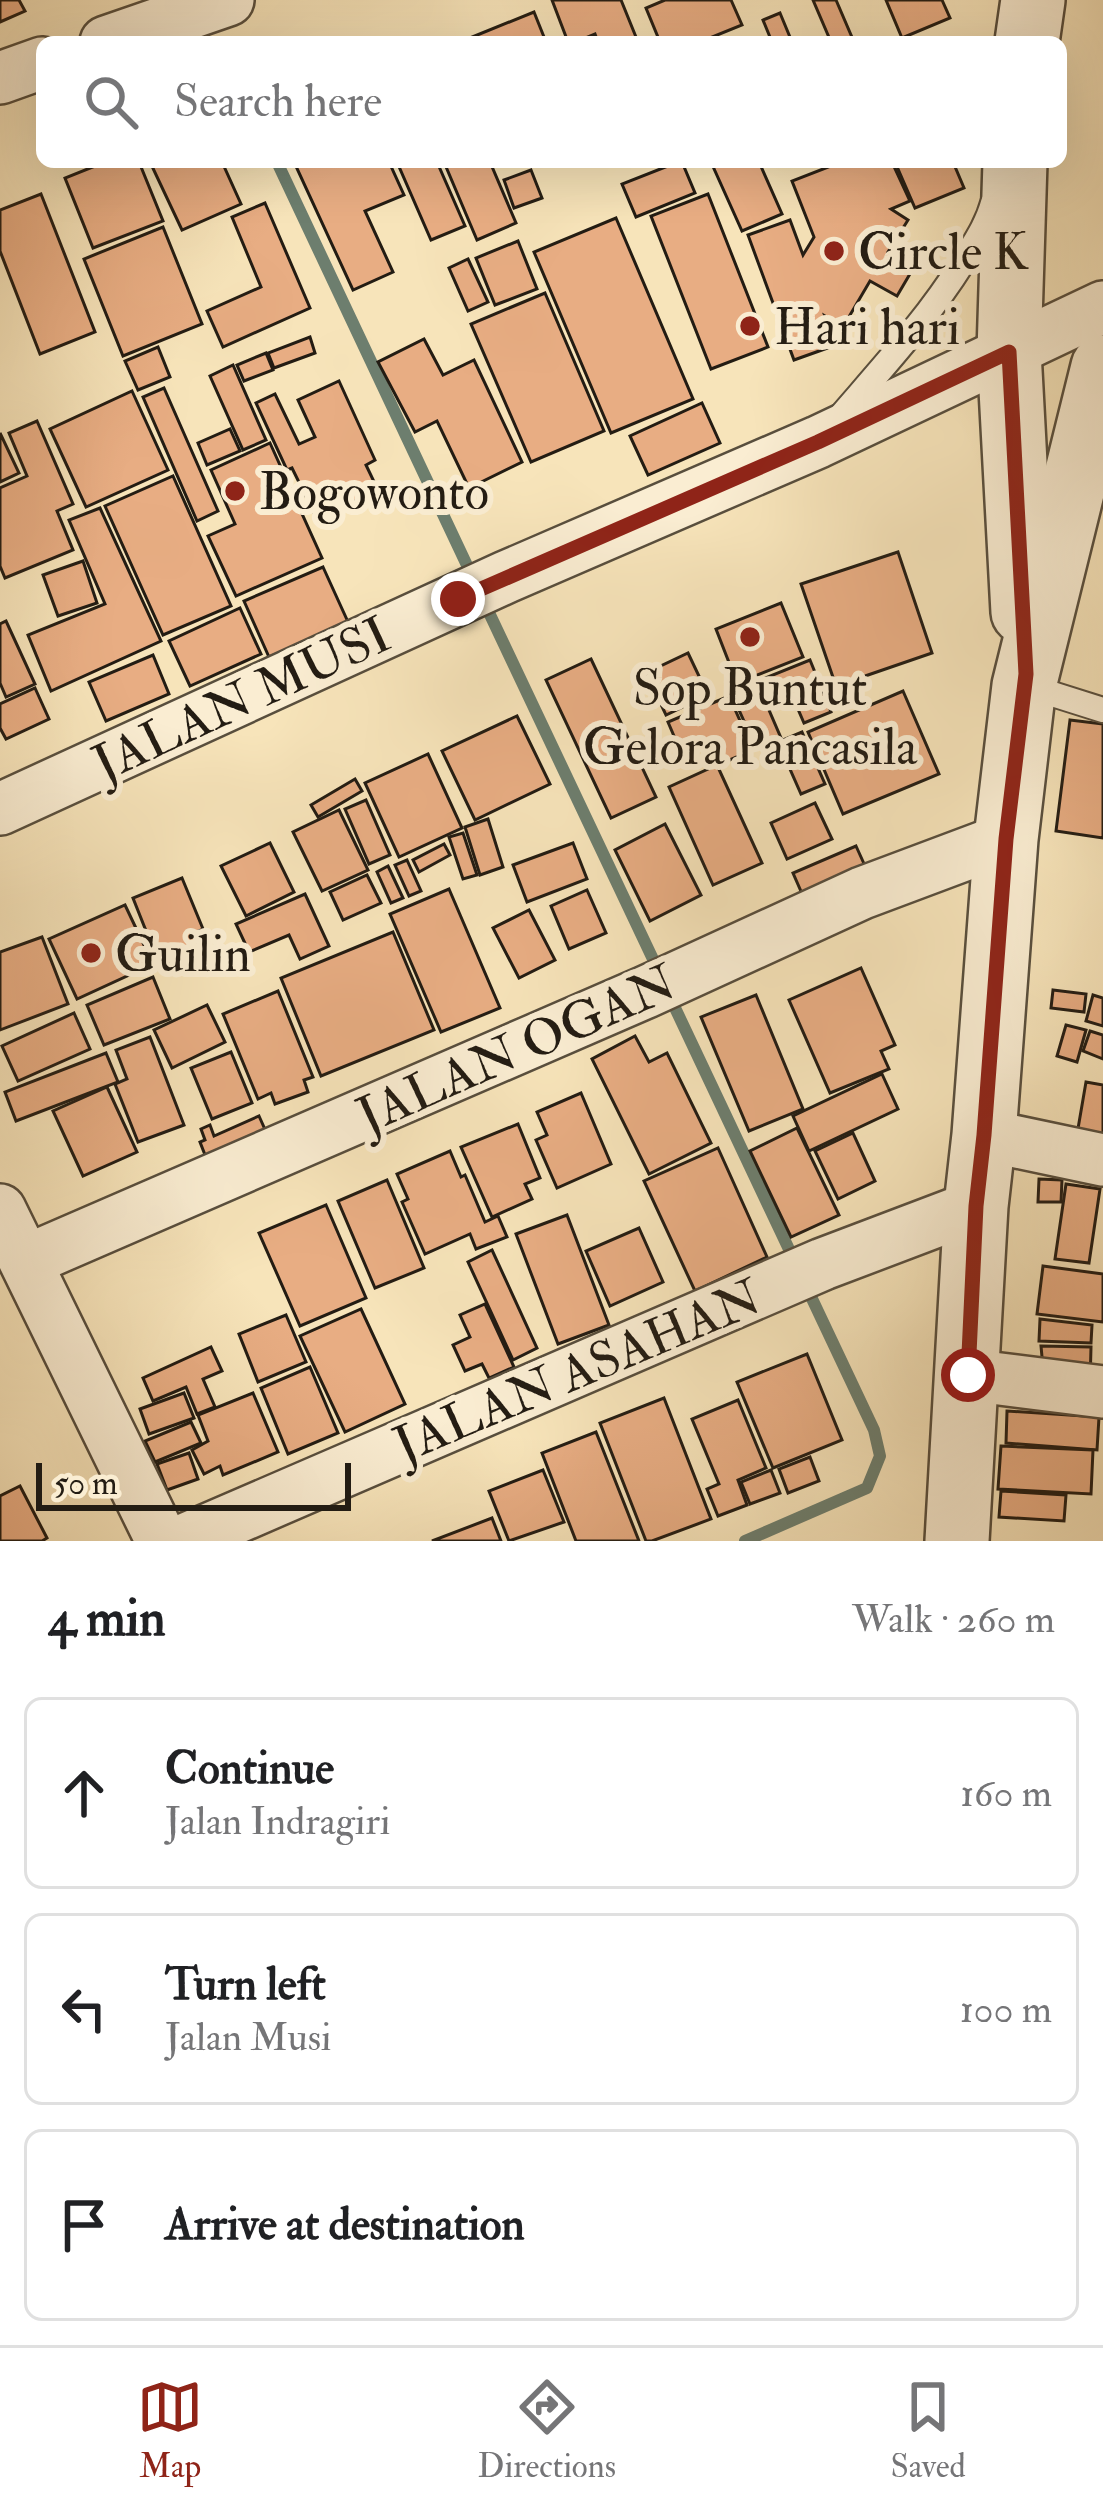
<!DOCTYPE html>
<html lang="en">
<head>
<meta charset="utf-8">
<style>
	body { margin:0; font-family:"IM FELL Double Pica",serif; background:#f2f2f2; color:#202124 }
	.scale { position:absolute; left:36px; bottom:30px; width:315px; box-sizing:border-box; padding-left:12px; border:6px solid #231c13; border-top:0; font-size:33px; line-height:42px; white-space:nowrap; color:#231c13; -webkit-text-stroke:9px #faedd2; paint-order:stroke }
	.stop { position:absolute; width:36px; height:36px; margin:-27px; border:9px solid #8f2418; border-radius:50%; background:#fff }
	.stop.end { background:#8f2418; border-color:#fff; box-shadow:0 3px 12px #0008 }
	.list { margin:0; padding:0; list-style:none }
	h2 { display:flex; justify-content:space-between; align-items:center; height:156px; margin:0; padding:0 48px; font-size:51px }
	h2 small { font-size:39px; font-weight:400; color:#757577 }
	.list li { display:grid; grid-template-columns:78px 1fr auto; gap:36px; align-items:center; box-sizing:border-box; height:192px; margin:0 24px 24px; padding:0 24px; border:3px solid #e0e0e0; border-radius:18px }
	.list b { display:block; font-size:45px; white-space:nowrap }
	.list p { margin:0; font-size:39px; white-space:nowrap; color:#757577 }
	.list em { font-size:39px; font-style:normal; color:#757577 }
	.icon { flex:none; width:66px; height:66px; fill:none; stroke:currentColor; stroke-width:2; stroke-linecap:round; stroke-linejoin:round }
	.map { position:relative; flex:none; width:1103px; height:1541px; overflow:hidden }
	.search { position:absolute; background:#fff; box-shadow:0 12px 48px #0002; left:36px; right:36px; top:36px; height:132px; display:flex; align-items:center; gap:30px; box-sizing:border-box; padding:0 42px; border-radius:18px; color:#757577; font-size:45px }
	.sheet { height:804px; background:#fff }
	nav { display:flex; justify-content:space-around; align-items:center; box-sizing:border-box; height:168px; border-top:3px solid #e0e0e0; background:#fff; font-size:33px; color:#757577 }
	nav a { display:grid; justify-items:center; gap:6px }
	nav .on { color:#8f2418 }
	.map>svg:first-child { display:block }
</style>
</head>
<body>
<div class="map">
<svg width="1103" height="1541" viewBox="0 0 1103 1541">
	<rect width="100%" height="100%" fill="#f7e4ba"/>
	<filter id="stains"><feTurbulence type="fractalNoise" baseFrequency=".00167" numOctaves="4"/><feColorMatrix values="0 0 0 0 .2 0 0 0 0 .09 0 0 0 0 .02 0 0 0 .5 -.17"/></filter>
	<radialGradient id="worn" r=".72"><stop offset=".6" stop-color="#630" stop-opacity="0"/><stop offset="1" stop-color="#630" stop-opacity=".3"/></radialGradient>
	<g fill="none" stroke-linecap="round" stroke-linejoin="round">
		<g stroke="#6d7e6e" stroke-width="12">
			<polyline points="277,162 473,578"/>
			<polyline points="484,602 660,974"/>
			<polyline points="668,993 795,1262"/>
			<polyline points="745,1541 867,1488 880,1456 874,1430 806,1286"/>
		</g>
	</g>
	<g fill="#e8ad83" stroke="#231c13" stroke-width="3">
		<polygon points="0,0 19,0 25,11 0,22"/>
		<polygon points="552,0 621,0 638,42 598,42 595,34 576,42 568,42"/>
		<polygon points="665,0 731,0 742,25 700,42 660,42 646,8"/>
		<polygon points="813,0 836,0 854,42 831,42"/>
		<polygon points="886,0 942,0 950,18 902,38"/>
		<polygon points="534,12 546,42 460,42"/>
		<polygon points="780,13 792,42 772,42 763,20"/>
		<polygon points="105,162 139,162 163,221 93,248 65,178"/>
		<polygon points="150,162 222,162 241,204 182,230"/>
		<polygon points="294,162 389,162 404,195 365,211 393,272 353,290"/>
		<polygon points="397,162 437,162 465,226 431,240"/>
		<polygon points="444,162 490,162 516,223 477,240"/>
		<polygon points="678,162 682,162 695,193 636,217 622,184"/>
		<polygon points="711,162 759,162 782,214 742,231"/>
		<polygon points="841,162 892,162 910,201 891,209 908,220 888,252 914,267 897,296 870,281 843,327 825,316 836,345 794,360 748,235 790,220 803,255 814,237 792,181"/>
		<polygon points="895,162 953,162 964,188 915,208"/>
		<polygon points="531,170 542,198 514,208 504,180"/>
		<polygon points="41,194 95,332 40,354 0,251 0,210"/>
		<polygon points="708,194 768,347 711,369 651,216"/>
		<polygon points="265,203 310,308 223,347 207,311 261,287 232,217"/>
		<polygon points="616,218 693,399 611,433 534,252"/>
		<polygon points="163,227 202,324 123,356 84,259"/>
		<polygon points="518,241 537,289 495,305 476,258"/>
		<polygon points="468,259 488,302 468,311 449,268"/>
		<polygon points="545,293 604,431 531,462 471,324"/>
		<polygon points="310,337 315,353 274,368 268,353"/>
		<polygon points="424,339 443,375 474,360 522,462 469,488 437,421 415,432 378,362"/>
		<polygon points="158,347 170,377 138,390 125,361"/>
		<polygon points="266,353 273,370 244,381 237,365"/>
		<polygon points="233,365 266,440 243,450 210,376"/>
		<polygon points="339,381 375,460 366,465 378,490 317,519 292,468 287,470 256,403 275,394 299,444 315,437 298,400"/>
		<polygon points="164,388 218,511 197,521 143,397"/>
		<polygon points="132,391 168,470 86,507 50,429"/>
		<polygon points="702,403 720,443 648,475 630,436"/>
		<polygon points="37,421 73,504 57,511 73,550 5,578 0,566 0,488 27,476 9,433"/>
		<polygon points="230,429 240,451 207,465 198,443"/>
		<polygon points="0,433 19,473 0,482"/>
		<polygon points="270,443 322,558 236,596 208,536 235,524 211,470"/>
		<polygon points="173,476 231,606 163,635 105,506"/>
		<polygon points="100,508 161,641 51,691 28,635 105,604 69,520"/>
		<polygon points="898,552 932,653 836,686 801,584"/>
		<polygon points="83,561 97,603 58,616 43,575"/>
		<polygon points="323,567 348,622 269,657 244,601"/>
		<polygon points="781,603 803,657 737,683 716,629"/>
		<polygon points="240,608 261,654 190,686 169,641"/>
		<polygon points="6,621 35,684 6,697 0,683 0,624"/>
		<polygon points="688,653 708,695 666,715 646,673"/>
		<polygon points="153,655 169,694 106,721 89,682"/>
		<polygon points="591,659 656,797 611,818 546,680"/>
		<polygon points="810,660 831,712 804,723 794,700 769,710 781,738 756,748 731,692"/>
		<polygon points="35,688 49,719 6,739 0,728 0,704"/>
		<polygon points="903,691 939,774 843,814 808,732"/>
		<polygon points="729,696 753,750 725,762 717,742 683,757 668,722"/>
		<polygon points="517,716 550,784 475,820 442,751"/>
		<polygon points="1070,720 1103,724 1103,838 1056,831"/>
		<polygon points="802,732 825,784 801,794 778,742"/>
		<polygon points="428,754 462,828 399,857 365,783"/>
		<polygon points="717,765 762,863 713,885 669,787"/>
		<polygon points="355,779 362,791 318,817 311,805"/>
		<polygon points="366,800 390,855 369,864 345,809"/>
		<polygon points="815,803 832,839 787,859 771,823"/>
		<polygon points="339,810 368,870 322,891 293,832"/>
		<polygon points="488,819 503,867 480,875 465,827"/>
		<polygon points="665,824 701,895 650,921 615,850"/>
		<polygon points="463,833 477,875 463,879 449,837"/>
		<polygon points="270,843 294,892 246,916 221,866"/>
		<polygon points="573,843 587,879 527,902 513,865"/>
		<polygon points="444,844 450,855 419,872 413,860"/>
		<polygon points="856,846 870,877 807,905 793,873"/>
		<polygon points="407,860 421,891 409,896 395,865"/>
		<polygon points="388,866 403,898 391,903 377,872"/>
		<polygon points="367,875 381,903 343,920 330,892"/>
		<polygon points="182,878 203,929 194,933 201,951 160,966 133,898"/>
		<polygon points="449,889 500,1008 441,1032 390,914"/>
		<polygon points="587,890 606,933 569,949 551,906"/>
		<polygon points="305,894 329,946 300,959 289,935 249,952 236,924"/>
		<polygon points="125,905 153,964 77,999 49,939"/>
		<polygon points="529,910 555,960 519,978 493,928"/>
		<polygon points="393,932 434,1030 321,1076 281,978"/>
		<polygon points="42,937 68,1004 0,1030 0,952"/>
		<polygon points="861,968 895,1045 881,1051 889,1069 830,1093 789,1000"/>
		<polygon points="153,977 170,1019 104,1045 87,1005"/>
		<polygon points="1053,990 1086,994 1084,1012 1051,1008"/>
		<polygon points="278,991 313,1077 304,1080 308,1092 275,1104 271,1093 258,1099 223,1014"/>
		<polygon points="756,995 803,1109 749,1131 701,1017"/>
		<polygon points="1093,995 1103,998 1103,1026 1086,1021"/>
		<polygon points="207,1005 225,1042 172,1068 154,1030"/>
		<polygon points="74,1013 90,1049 18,1081 2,1046"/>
		<polygon points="1066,1025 1086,1030 1077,1062 1057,1056"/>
		<polygon points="1090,1031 1103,1035 1103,1059 1083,1051"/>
		<polygon points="635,1036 649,1062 667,1053 711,1143 649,1174 592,1059"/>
		<polygon points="150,1037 184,1125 138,1142 115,1084 127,1079 116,1050"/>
		<polygon points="231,1052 252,1103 212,1119 191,1068"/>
		<polygon points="106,1053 118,1082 16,1121 5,1092"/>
		<polygon points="882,1074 898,1109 809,1151 793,1116"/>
		<polygon points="1086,1082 1103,1085 1103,1152 1075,1146"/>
		<polygon points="107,1087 137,1152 83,1176 53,1111"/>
		<polygon points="581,1093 611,1164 557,1188 536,1140 547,1135 537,1112"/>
		<polygon points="259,1116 267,1134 207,1160 200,1142 205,1140 201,1129 210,1125 214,1136"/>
		<polygon points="518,1124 540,1178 525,1184 532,1199 492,1217 461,1147"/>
		<polygon points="797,1128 839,1215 791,1237 750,1151"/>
		<polygon points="853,1133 875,1181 838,1199 815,1151"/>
		<polygon points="718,1148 767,1257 695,1291 644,1181"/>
		<polygon points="450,1151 461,1177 465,1175 485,1222 498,1216 507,1237 476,1249 470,1234 425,1254 402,1202 408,1199 397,1174"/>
		<polygon points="1039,1179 1062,1180 1061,1202 1038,1202"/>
		<polygon points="387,1180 424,1268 375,1288 338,1201"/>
		<polygon points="1066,1184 1100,1189 1089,1263 1055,1259"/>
		<polygon points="326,1205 366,1298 300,1326 259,1233"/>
		<polygon points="567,1215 609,1325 558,1344 516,1234"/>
		<polygon points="639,1228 663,1282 610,1306 586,1251"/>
		<polygon points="492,1250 537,1348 513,1360 468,1262"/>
		<polygon points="1043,1266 1103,1274 1103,1322 1037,1314"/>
		<polygon points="485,1304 514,1367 489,1378 482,1364 465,1371 453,1345 470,1337 460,1315"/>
		<polygon points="361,1309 405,1404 345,1432 300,1336"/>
		<polygon points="286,1315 306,1362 258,1382 239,1334"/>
		<polygon points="1040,1319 1092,1325 1091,1343 1039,1341"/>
		<polygon points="1041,1346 1091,1347 1090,1384 1044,1379"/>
		<polygon points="211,1347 222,1371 203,1379 215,1407 197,1414 186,1387 153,1401 143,1378"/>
		<polygon points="807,1354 842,1440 773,1468 737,1382"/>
		<polygon points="310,1367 338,1433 288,1454 261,1388"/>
		<polygon points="184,1393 194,1418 149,1434 140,1409"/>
		<polygon points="253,1393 278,1452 223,1475 220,1466 204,1474 192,1450 208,1441 198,1415"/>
		<polygon points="664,1398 711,1519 652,1541 646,1541 600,1423"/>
		<polygon points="738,1400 766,1468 738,1480 747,1505 718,1516 707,1489 719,1484 692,1419"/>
		<polygon points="1007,1411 1099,1417 1097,1450 1006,1443"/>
		<polygon points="191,1422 201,1443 155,1462 145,1441"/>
		<polygon points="596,1432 639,1541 576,1541 542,1453"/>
		<polygon points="1001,1446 1093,1450 1091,1494 998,1489"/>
		<polygon points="189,1453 198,1479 167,1490 157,1464"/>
		<polygon points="810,1457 819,1481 788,1493 779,1469"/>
		<polygon points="543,1470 564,1522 509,1541 489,1491"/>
		<polygon points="771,1470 780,1493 750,1504 741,1482"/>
		<polygon points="20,1486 47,1538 42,1541 0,1541 0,1496"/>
		<polygon points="1001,1491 1066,1495 1064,1521 999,1517"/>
		<polygon points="492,1518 501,1541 432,1541"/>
	</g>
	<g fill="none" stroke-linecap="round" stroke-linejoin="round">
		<g stroke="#584e3d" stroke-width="28">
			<g id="service">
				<path d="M840,417C883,367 928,318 963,262C975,242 987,225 993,203"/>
				<polyline points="1027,686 1103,710"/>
			</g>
		</g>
		<g stroke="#584e3d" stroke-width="56">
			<g id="minor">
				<polyline points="106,42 228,0"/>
				<polyline points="0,78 42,63"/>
				<polyline points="0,809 506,577 818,442 1103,307"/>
				<polyline points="984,1135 1103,1160"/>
				<polyline points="0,1210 162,1541"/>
				<polyline points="26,1261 646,992 862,893 1006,839"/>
				<polyline points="968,1375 1103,1392"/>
				<polyline points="182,1541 823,1264 976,1206"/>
			</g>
		</g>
		<g stroke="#584e3d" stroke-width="68">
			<g id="tertiary">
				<polyline points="1027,42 1033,0"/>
				<polyline points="1015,162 1009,352 1023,612"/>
				<polyline points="957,1541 976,1206 984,1135 1006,839 1024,686 1103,367"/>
			</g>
		</g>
		<use href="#service" stroke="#faedd2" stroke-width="24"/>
		<use href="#minor" stroke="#faedd2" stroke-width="51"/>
		<use href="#tertiary" stroke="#faedd2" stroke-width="63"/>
	</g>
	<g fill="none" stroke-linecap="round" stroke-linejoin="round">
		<polyline stroke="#8f2418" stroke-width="15" points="458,599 818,442 1009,352 1026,674 1006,839 984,1135 976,1206 968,1375"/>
	</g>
	<g fill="#8f2418" stroke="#faedd2" stroke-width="4.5">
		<circle cx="834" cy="251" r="12"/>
		<circle cx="750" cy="326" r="12"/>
		<circle cx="235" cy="491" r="12"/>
		<circle cx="750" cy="637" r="12"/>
		<circle cx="91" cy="953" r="12"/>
	</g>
	<g text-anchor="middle" stroke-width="12" stroke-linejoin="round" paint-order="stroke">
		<g font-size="51" fill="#231c13" stroke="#faedd2" text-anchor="start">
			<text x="858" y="269">Circle K</text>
			<text x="774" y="344">Hari hari</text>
			<text x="259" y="509">Bogowonto</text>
			<text x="750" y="705" text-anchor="middle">Sop Buntut<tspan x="750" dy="59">Gelora Pancasila</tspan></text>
			<text x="115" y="971">Guilin</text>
		</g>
		<g font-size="51" fill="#231c13" stroke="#faedd2">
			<text transform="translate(241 698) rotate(-25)" y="18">JALAN MUSI</text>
			<text transform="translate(516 1048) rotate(-24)" y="18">JALAN OGAN</text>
			<text transform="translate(577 1370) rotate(-23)" y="18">JALAN ASAHAN</text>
		</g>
	</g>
	<rect width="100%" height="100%" filter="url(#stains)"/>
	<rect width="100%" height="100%" fill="url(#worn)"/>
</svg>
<div class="scale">50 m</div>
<div class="stop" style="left:968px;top:1375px"></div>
<div class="stop end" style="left:458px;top:599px"></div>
<div class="search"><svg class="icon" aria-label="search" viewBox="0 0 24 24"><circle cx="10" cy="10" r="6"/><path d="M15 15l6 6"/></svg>Search here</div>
</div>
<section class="sheet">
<h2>4 min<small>Walk · 260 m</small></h2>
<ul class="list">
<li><svg class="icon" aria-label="ahead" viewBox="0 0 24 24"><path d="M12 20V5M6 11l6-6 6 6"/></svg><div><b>Continue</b><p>Jalan Indragiri</p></div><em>160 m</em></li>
<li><svg class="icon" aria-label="left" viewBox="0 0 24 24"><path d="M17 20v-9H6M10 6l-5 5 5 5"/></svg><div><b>Turn left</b><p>Jalan Musi</p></div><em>100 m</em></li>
<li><svg class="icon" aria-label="arrive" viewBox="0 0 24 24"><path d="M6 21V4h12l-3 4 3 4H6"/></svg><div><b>Arrive at destination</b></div></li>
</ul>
</section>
<nav>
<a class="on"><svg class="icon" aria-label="map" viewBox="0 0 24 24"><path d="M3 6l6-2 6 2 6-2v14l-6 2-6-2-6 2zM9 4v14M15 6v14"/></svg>Map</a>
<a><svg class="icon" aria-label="directions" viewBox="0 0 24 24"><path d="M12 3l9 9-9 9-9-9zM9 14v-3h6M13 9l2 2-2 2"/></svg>Directions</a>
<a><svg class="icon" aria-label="saved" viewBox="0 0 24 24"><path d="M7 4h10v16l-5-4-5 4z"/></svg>Saved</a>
</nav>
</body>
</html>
